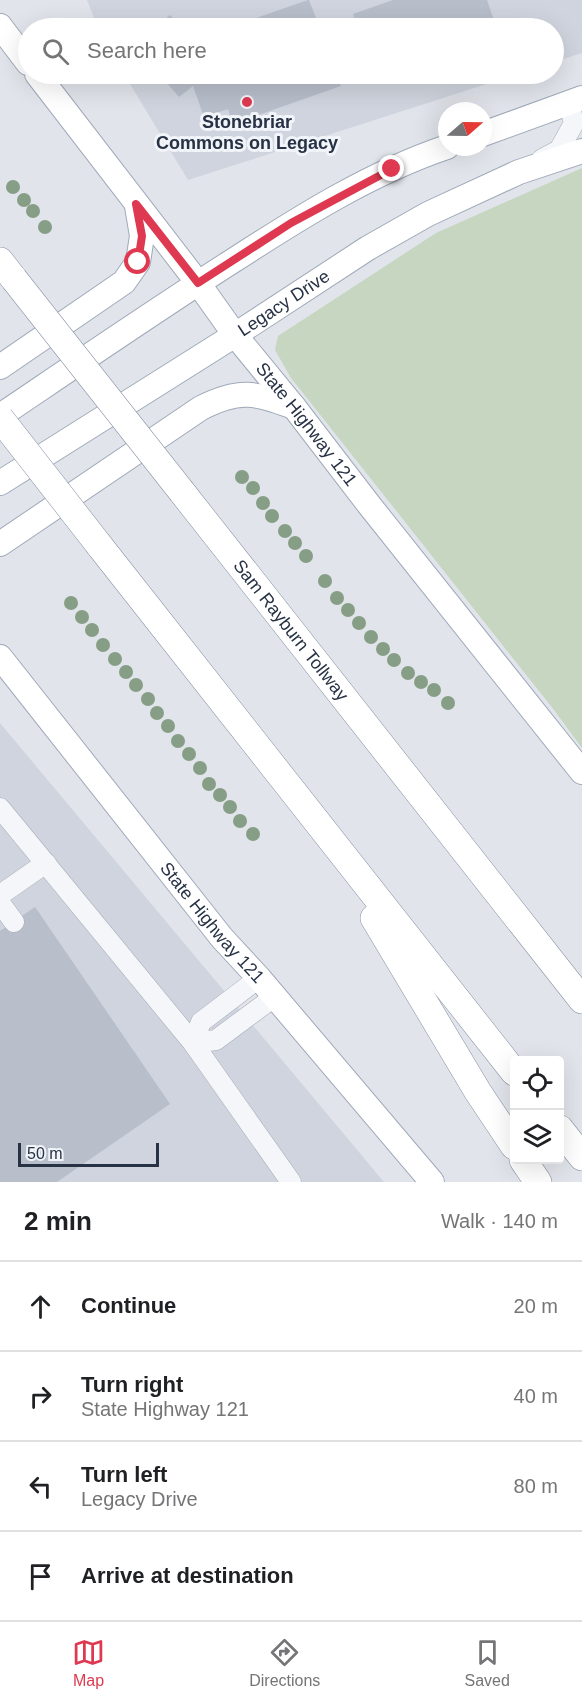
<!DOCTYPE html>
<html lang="en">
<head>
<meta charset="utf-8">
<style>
	body { margin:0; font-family:Arial,sans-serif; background:#f2f2f2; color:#202124 }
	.controls { position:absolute; right:18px; bottom:18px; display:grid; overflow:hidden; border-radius:6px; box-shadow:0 6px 24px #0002 }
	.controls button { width:54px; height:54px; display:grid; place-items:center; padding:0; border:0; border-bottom:2px solid #e0e0e0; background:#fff; color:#202124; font:30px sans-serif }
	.compass { position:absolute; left:438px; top:102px; width:54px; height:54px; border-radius:50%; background:#fff; box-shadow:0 6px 24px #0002; rotate:70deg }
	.scale { position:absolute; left:18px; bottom:15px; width:141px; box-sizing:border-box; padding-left:6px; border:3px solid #273245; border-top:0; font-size:16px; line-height:21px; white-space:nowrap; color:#273245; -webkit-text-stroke:4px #f1f4f8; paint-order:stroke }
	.stop { position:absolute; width:18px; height:18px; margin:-14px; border:4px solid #de3950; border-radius:50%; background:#fff }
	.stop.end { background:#de3950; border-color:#fff; box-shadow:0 2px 6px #0008 }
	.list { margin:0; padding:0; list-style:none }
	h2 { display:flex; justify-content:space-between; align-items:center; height:78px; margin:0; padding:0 24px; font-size:26px }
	h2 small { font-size:20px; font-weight:400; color:#757577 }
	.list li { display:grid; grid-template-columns:39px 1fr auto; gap:18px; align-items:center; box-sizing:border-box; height:90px; padding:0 24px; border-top:2px solid #e0e0e0 }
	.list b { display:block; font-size:22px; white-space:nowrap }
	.list p { margin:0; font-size:20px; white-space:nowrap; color:#757577 }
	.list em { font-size:20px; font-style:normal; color:#757577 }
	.icon { flex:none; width:33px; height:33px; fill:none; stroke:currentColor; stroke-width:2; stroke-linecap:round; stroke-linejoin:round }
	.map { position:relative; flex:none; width:582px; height:1182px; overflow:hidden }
	.search { position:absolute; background:#fff; box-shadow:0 6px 24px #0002; left:18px; right:18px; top:18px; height:66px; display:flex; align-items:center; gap:15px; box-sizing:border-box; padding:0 21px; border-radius:33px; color:#757577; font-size:22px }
	.sheet { height:438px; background:#fff }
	nav { display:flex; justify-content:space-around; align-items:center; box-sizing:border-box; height:84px; border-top:2px solid #e0e0e0; background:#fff; font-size:16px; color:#757577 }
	nav a { display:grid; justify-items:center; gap:3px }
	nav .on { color:#de3950 }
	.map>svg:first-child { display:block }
</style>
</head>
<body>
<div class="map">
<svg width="582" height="1182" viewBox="0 0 582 1182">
	<rect width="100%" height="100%" fill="#e1e5eb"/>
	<g fill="#cfd4de">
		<polygon points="87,0 582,0 582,53 554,62 554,28 98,28"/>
		<polygon points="124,74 518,74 188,180"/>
		<polygon points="0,723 384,1182 0,1182"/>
	</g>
	<polygon fill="#c6d6c1" points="582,168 582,748 554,710 291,378 275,350 278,336 436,233"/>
	<g fill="#b8beca">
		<polygon points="308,0 309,0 320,28 227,28"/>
		<polygon points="393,0 487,0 496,26 489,28 358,28 353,14"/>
		<polygon points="170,15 181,28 154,28"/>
		<polygon points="159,74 336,74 341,86 233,124 228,109 204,117 193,86 179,97"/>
		<polygon points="35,907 170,1104 57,1182 0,1182 0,931"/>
	</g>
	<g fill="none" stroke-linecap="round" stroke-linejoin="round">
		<g stroke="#a5acb6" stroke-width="21">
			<g id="minor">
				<polyline points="542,159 559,150 574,123 569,103"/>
				<polyline points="0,808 193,1043 291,1182"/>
				<polyline points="0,895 46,863"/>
				<polyline points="0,903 14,922"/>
				<polyline points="259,978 201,1022 193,1043 216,1040 274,997"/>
			</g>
		</g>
		<g stroke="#9fa9b9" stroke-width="26">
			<g id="major">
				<polyline points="0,26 28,63"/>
				<path id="s1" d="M37,74L198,283L235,335L294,407L370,506L582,772"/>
				<polyline points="483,134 582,98"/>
				<polyline points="0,367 124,282 138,262 142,236 137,206"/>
				<path d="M0,416C77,364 153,312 231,262C299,218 370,173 447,147"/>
				<path id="s2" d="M0,483L235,335L368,248L428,214L519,172L582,151"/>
				<path d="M0,544L201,408C240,388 255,393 294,407"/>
				<path id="s3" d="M0,657L222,938L259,978L432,1182"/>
			</g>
		</g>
		<g stroke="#8792a4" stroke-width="28">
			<g id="highway">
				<polyline points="0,261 14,279"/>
				<path id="s4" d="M182,492L582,1000"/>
				<polyline points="99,545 514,1072"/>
				<polyline points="374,918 478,1092 514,1146"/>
				<polyline points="560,1129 582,1157"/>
				<polyline points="523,1160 538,1182"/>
			</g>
		</g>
		<use href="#minor" stroke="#f5f6f9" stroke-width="20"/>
		<use href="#major" stroke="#fff" stroke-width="24"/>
		<use href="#highway" stroke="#fff" stroke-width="27"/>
		<g stroke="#8792a4" stroke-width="28" stroke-linecap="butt">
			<g id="highway-bridge">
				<polyline points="14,279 182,492"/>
				<polyline points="0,418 99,545"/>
			</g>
		</g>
		<use href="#highway-bridge" stroke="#fff" stroke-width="27"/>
	</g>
	<g fill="#869e86">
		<circle cx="13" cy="187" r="7"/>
		<circle cx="24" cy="200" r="7"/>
		<circle cx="33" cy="211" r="7"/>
		<circle cx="45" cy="227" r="7"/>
		<circle cx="242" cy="477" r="7"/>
		<circle cx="253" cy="488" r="7"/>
		<circle cx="263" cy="503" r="7"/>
		<circle cx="272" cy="516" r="7"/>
		<circle cx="285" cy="531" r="7"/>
		<circle cx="295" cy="543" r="7"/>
		<circle cx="306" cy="556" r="7"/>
		<circle cx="325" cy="581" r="7"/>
		<circle cx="337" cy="598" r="7"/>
		<circle cx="71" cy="603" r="7"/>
		<circle cx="348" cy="610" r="7"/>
		<circle cx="82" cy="617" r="7"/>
		<circle cx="359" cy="623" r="7"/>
		<circle cx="92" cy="630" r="7"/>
		<circle cx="371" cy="637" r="7"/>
		<circle cx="103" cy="645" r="7"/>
		<circle cx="383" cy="649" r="7"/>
		<circle cx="115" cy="659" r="7"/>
		<circle cx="394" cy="660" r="7"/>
		<circle cx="126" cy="672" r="7"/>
		<circle cx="408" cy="673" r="7"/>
		<circle cx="421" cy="682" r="7"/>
		<circle cx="136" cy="685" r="7"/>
		<circle cx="434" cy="690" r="7"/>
		<circle cx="148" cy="699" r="7"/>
		<circle cx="448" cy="703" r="7"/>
		<circle cx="157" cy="713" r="7"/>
		<circle cx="168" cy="726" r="7"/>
		<circle cx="178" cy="741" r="7"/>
		<circle cx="189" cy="754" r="7"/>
		<circle cx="200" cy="768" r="7"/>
		<circle cx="209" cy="784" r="7"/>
		<circle cx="220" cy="795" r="7"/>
		<circle cx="230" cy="807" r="7"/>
		<circle cx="240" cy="821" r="7"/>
		<circle cx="253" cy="834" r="7"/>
	</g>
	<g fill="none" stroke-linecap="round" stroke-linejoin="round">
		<polyline stroke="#de3950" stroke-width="8" points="138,262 142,236 136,204 198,283 291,223 392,169"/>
	</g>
	<circle fill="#de3950" stroke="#f1f4f8" stroke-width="2" cx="247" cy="102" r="6"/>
	<g text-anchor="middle" stroke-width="6" stroke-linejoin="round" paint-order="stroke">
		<g font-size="18" font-weight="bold" fill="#273245" stroke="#f1f4f8">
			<text x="247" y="128">Stonebriar<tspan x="247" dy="21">Commons on Legacy</tspan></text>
		</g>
		<g font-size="18" fill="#273245" stroke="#f1f4f8">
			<text dy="6" stroke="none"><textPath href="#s2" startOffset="336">Legacy Drive</textPath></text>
			<text dy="6" stroke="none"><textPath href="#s1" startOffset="442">State Highway 121</textPath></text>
			<text dy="6" stroke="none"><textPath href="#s4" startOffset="176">Sam Rayburn Tollway</textPath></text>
			<text dy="6" stroke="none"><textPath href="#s3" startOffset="340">State Highway 121</textPath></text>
		</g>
	</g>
</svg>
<div class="controls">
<button><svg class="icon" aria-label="locate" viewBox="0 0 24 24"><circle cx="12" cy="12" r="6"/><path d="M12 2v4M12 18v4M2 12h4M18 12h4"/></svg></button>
<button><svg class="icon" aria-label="layers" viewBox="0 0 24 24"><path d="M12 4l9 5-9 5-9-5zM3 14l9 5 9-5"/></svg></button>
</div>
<svg class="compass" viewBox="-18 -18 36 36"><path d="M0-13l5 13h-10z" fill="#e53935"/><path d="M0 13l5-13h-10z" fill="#757577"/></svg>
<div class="scale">50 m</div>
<div class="stop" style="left:138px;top:262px"></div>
<div class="stop end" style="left:392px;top:169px"></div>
<div class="search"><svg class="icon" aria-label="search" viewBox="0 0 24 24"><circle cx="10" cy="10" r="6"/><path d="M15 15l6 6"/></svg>Search here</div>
</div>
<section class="sheet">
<h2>2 min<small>Walk · 140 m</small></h2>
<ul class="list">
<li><svg class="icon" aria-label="ahead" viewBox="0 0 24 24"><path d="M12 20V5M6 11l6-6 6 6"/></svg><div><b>Continue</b></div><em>20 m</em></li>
<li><svg class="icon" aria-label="right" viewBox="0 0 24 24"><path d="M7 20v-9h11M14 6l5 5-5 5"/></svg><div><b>Turn right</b><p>State Highway 121</p></div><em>40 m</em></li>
<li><svg class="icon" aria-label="left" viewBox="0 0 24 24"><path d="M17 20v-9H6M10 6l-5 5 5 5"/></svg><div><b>Turn left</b><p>Legacy Drive</p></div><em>80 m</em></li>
<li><svg class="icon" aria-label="arrive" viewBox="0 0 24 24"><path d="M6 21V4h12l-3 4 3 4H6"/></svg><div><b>Arrive at destination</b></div></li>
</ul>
</section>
<nav>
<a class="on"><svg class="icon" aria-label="map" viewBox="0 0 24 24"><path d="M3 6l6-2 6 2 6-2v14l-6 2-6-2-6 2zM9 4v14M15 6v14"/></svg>Map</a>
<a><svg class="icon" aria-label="directions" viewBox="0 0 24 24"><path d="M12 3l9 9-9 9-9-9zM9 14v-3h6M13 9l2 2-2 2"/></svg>Directions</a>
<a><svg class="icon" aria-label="saved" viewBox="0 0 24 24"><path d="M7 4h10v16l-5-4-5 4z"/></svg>Saved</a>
</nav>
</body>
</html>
